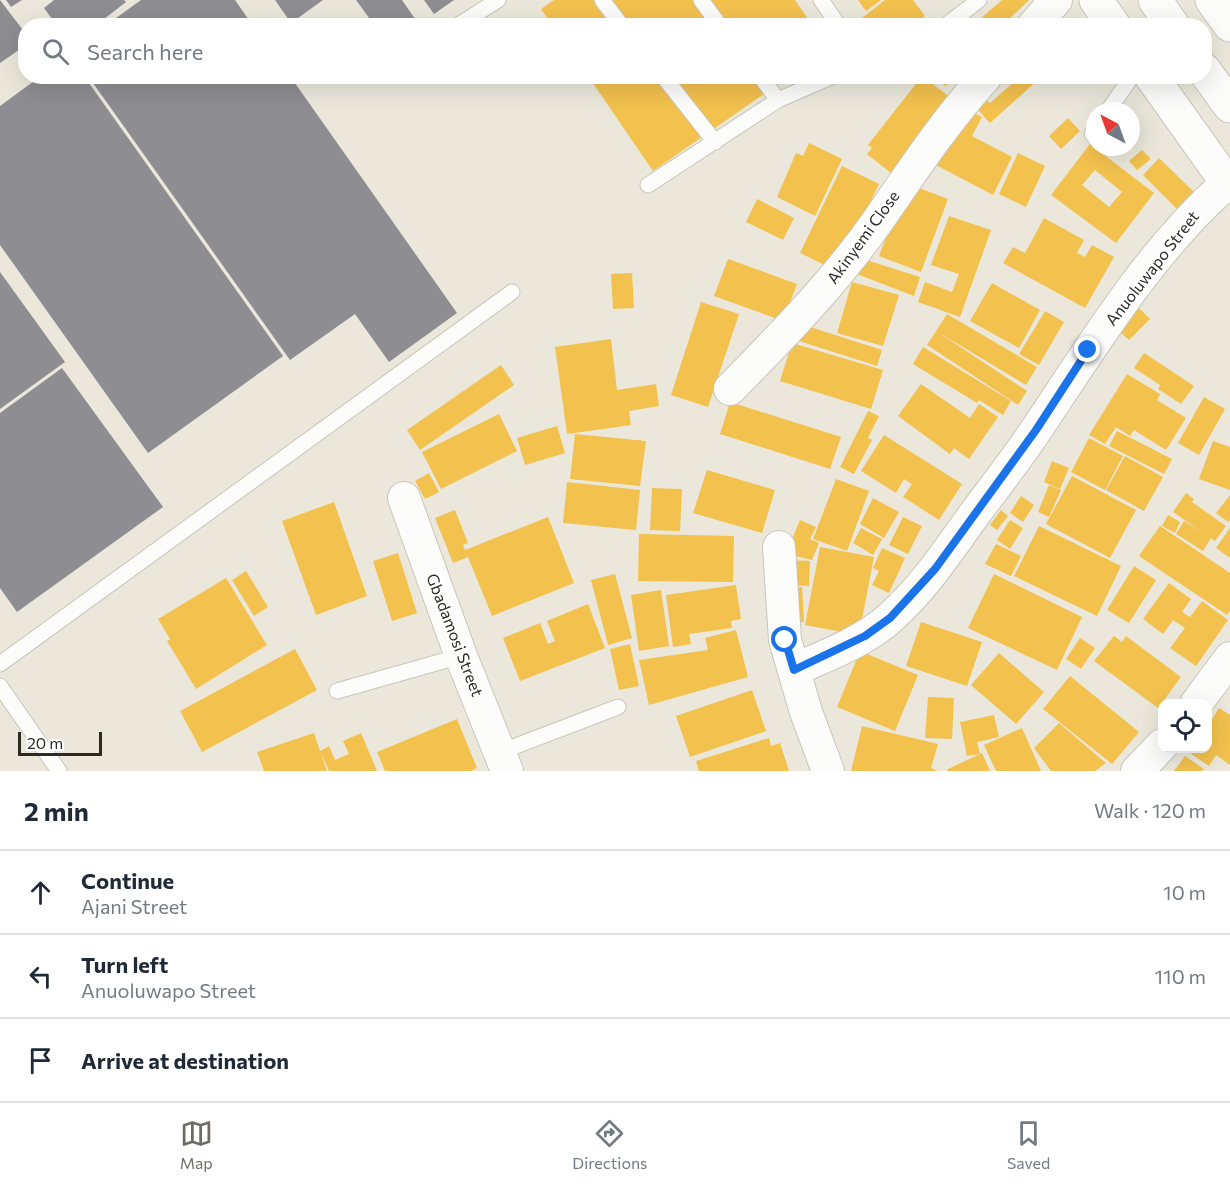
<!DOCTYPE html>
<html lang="en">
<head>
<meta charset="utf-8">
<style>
	body { margin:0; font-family:Commissioner,sans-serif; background:#f6f6f7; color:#1f2937 }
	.controls { position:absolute; right:18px; bottom:18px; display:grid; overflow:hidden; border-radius:12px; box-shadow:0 6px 24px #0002 }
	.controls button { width:54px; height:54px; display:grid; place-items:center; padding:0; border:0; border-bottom:2px solid #e0e1e3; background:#fff; color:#1f2937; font:30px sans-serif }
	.compass { position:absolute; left:1086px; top:102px; width:54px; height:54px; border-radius:50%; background:#fff; box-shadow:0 6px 24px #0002; rotate:319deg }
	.scale { position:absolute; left:18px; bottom:15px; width:84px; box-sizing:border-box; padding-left:6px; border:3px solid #2c2b22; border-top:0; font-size:16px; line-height:21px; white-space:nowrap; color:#2c2b22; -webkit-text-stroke:4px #fff; paint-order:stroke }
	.stop { position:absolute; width:18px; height:18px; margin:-14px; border:4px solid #1a73e8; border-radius:50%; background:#fff }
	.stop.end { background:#1a73e8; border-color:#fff; box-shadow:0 2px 6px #0008 }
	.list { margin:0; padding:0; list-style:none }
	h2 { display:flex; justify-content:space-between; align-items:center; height:78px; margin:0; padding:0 24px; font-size:26px }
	h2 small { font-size:20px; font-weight:400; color:#747a83 }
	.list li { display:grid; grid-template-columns:39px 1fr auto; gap:18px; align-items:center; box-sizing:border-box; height:84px; padding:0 24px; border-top:2px solid #e0e1e3 }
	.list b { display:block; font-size:22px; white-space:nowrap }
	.list p { margin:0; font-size:20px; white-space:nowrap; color:#747a83 }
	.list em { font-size:20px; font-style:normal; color:#747a83 }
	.icon { flex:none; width:33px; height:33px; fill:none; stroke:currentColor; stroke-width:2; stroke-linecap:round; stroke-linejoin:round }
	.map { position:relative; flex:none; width:1230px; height:771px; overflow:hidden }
	.search { position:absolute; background:#fff; box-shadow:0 6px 24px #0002; left:18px; right:18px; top:18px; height:66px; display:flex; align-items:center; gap:15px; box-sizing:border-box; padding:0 21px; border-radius:24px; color:#747a83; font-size:22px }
	.sheet { height:330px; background:#fff }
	nav { display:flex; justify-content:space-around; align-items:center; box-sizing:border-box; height:84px; border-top:2px solid #e0e1e3; background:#fff; font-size:16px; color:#747a83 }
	nav a { display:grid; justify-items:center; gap:3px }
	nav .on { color:#6f6d63 }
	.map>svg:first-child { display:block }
</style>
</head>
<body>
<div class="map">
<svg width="1230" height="771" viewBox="0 0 1230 771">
	<rect width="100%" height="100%" fill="#ebe8db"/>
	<g fill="#f2c14e" fill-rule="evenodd">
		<polygon points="554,0 795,0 813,26 553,26 541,9"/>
		<polygon points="858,0 881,0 866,11"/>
		<polygon points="885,0 913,0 925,16 912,26 868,26 862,18"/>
		<polygon points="1002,0 1029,0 1002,26 985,26 980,19"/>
		<polygon points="588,76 790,76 653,171"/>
		<polygon points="922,76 955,101 895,176 867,154 872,148 868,145"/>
		<polygon points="940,76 957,76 945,86 938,78"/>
		<polygon points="1021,76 1037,76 1039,79 990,123 970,101 980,93 990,103"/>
		<polygon points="964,108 982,117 972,136 1012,157 993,195 934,164"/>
		<polygon points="1068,118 1080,131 1061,149 1049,136"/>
		<polygon points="809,143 842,159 815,216 777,197 796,153 803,156"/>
		<path d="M1090,144L1154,193L1116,243L1051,195ZM1095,170L1122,192L1109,207L1082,185Z"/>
		<polygon points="1142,150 1151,159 1137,170 1129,161"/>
		<polygon points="1018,153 1045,166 1026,207 999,194"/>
		<polygon points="1159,158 1194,192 1177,209 1143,175"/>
		<polygon points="842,166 879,184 837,271 800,253"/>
		<polygon points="906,183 948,199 921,272 879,256"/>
		<polygon points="757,199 794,218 783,240 746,222"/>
		<polygon points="949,216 991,230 960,317 918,302 925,282 952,292 959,274 931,265"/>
		<polygon points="1044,218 1084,240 1077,253 1085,257 1092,245 1114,257 1085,308 1003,263 1013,247 1025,253"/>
		<polygon points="857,257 920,277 914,296 849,271"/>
		<polygon points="728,259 797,284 783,321 714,296"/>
		<polygon points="632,273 634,308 613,309 611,274"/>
		<polygon points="852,282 899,295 883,346 837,333"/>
		<polygon points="992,283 1040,310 1019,348 970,321"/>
		<polygon points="701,302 739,314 708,407 671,395"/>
		<polygon points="1139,308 1150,319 1129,340 1118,330"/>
		<polygon points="1045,311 1064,322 1039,365 1019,354"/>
		<polygon points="947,314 1037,367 1026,385 936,331"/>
		<polygon points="804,325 882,350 877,366 799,341"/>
		<polygon points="936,331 1027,391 1018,405 927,345"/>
		<polygon points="611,339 617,390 656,384 659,406 629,411 631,425 567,434 555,347"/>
		<polygon points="792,343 883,370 871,409 780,381"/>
		<polygon points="923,347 1011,401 1003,415 979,400 977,403 913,364"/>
		<polygon points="1144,353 1194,386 1181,404 1158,389 1160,385 1134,368"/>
		<polygon points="501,365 514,385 420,450 407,430"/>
		<polygon points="1127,374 1160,394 1157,400 1186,418 1166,450 1134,430 1130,436 1116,427 1105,444 1089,435"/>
		<polygon points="921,384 970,418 979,404 998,417 969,459 954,448 950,454 898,416"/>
		<polygon points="1204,397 1225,409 1199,455 1178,443"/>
		<polygon points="730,402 841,437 830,469 720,434"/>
		<polygon points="868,411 879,416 868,438 872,440 854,474 840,467"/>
		<polygon points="499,414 517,451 441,489 422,452"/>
		<polygon points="557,426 565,453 525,465 517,438"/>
		<polygon points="1117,431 1172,459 1164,474 1109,446"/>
		<polygon points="575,434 646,441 640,486 570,479"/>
		<polygon points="884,435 962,484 939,520 903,497 912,484 904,479 896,493 861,471"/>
		<polygon points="1089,438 1123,456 1105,490 1071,472"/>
		<polygon points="1213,441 1230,447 1230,490 1199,479"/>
		<polygon points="1125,456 1163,477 1144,511 1106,490"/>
		<polygon points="1052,461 1069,468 1060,489 1044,482"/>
		<polygon points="707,470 775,490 762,533 693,513"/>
		<polygon points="429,473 439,492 425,499 415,481"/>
		<polygon points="1072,476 1136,510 1110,558 1046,524"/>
		<polygon points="836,479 869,491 847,551 813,539"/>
		<polygon points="567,482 640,490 636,530 563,523"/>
		<polygon points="1049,485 1061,490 1049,517 1038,512"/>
		<polygon points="652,488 682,489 680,531 650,530"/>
		<polygon points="1186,493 1194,499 1192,502 1226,526 1215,541 1211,538 1203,551 1176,534 1184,521 1202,532 1173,512"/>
		<polygon points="1230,495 1230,520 1228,522 1216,513"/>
		<polygon points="1021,496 1034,505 1023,522 1010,513"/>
		<polygon points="873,498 899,512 884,538 860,524"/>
		<polygon points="334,502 367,596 316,615 282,521"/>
		<polygon points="455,510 468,543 463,545 465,550 548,517 574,583 492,616 468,557 453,563 435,518"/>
		<polygon points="1001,510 1008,516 997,530 990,525"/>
		<polygon points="1168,515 1180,522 1175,533 1162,526"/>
		<polygon points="903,517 922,526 908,554 889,545"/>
		<polygon points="800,520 816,527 810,539 819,543 812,560 786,554"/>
		<polygon points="1010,520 1023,528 1010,549 997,540"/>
		<polygon points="1039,526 1121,566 1097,616 1014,576"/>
		<polygon points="1160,526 1230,573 1230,610 1227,615 1139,556"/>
		<polygon points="861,528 882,539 873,555 853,543"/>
		<polygon points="1230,528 1230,558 1216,548"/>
		<polygon points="639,534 734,536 733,582 638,581"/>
		<polygon points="996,544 1021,556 1011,576 985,564"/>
		<polygon points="820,547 874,557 859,635 805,625"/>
		<polygon points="882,548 905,558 889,593 872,585 879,571 873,568"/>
		<polygon points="398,553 417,613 392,621 373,561"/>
		<polygon points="789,560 810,561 809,586 787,585"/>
		<polygon points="1134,566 1156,580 1129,623 1107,610"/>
		<polygon points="246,571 268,607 254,616 232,580"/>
		<polygon points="615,574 632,638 608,645 591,580"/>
		<polygon points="994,574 1082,617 1057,670 968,628"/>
		<polygon points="226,578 267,645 196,689 167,641 170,639 158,619"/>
		<polygon points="1169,583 1191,599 1182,612 1190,617 1202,601 1228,620 1196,666 1170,648 1185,628 1173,620 1163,634 1143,619"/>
		<polygon points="736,585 741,619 731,621 732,628 689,634 691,644 673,647 666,595"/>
		<polygon points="802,587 804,622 788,623 787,589"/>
		<polygon points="661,590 669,646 639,651 631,595"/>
		<polygon points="588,604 605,648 520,681 503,638 540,623 548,644 555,641 547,621"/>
		<polygon points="921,622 982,642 967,686 906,666"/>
		<polygon points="736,630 748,677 649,705 639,660 708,650 705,638"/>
		<polygon points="1114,636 1122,642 1126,636 1181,677 1158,708 1094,661"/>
		<polygon points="1080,638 1095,648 1081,669 1066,659"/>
		<polygon points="630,644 639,686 619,690 610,649"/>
		<polygon points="295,649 317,690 202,752 180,711"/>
		<polygon points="860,651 918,675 895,731 837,707"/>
		<polygon points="999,653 1044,692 1016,724 971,685"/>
		<polygon points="1070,676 1139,732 1112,764 1043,709"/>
		<polygon points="752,690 766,731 690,757 676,716"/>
		<polygon points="928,697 954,698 952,739 925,738"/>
		<polygon points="1219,708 1230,715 1230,765 1216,755 1209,766 1190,753 1193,748 1208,748 1208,726"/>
		<polygon points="994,715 999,737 977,742 980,754 967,756 960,722"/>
		<polygon points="457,719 477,768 471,771 385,771 377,752"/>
		<polygon points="1059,723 1106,763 1095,771 1051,771 1034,748"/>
		<polygon points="862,726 938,744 931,768 938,771 851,771"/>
		<polygon points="1022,728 1041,771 996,771 984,745"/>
		<polygon points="314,733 320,751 329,746 335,760 349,754 343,741 361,733 377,771 329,771 321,753 327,771 264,771 257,752"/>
		<polygon points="769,738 771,746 780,743 789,771 699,771 696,761"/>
		<polygon points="982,753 990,771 947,771 948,769"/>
		<polygon points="1185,756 1204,769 1202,771 1174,771"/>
	</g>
	<g fill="#8d8d92">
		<polygon points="0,0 26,34 26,45 0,63"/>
		<polygon points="6,0 22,0 11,7"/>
		<polygon points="54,0 124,0 126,2 95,26 57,26 44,8"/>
		<polygon points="141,0 235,0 253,26 105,26"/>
		<polygon points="275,0 323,0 291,23"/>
		<polygon points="356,0 402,0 420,26 375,26"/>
		<polygon points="424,0 454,0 434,14"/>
		<polygon points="41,76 84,76 283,356 148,453 0,245 0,106"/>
		<polygon points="88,76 290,76 457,313 389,362 355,314 290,360"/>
		<polygon points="0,272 65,362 0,409"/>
		<polygon points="62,368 163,507 17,612 0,588 0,413"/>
	</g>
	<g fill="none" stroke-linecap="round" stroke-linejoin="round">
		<g stroke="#c8c6bc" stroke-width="17">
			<g id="lane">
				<polyline points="602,0 622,26"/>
				<polyline points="701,0 720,26"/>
				<polyline points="821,0 839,26"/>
				<polyline points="457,26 498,0"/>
				<polyline points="945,26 979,0"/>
				<polyline points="663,76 715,142"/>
				<polyline points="760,76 778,100"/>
				<polyline points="1108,111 1132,76"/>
				<polyline points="1092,134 1095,130"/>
				<polyline points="648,185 778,100 833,76"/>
				<polyline points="0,664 512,292"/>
				<polyline points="0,686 59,771"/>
				<polyline points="337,691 461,656"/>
				<polyline points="500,752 618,707"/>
			</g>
		</g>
		<g stroke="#c8c6bc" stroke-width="34">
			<g id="street">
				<polyline points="1033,26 1056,0"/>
				<path d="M730,389C782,336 834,283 877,222C913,170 943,124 986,76"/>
				<polyline points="404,498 461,656 507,771"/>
				<polyline points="779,547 785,640 806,712 828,771"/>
				<path d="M794,670C827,655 863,642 890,618C924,588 950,548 976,512C997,484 1019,456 1038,427C1095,342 1150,251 1227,183"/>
				<polyline points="1196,704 1230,658"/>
				<polyline points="1137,771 1162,745"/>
			</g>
		</g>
		<g stroke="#c8c6bc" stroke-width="35">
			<g id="primary">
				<polyline points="1096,0 1114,26"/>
				<polyline points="1151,76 1230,187"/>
			</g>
		</g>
		<g stroke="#c8c6bc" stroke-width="35">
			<g id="highway">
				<polyline points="1155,0 1173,26"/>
				<polyline points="1212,0 1230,25"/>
				<polyline points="1204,70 1230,106"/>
			</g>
		</g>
		<use href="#lane" stroke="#fcfcfa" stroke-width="15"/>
		<use href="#street" stroke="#fcfcfa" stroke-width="32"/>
		<use href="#primary" stroke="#fcfcfa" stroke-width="33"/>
		<use href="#highway" stroke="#fcfcfa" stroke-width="33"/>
	</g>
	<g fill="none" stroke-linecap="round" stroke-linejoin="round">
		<polyline stroke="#1a73e8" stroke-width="8" points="785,640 794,670 865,636 890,618 935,569 1036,430 1088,350"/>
	</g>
	<g text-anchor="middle" stroke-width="6" stroke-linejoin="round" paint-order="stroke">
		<g font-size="16" fill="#2c2b22" stroke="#fff">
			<text transform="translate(863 237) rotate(-54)" y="6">Akinyemi Close</text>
			<text transform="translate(1152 268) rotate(-52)" y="6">Anuoluwapo Street</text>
			<text transform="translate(455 635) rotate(69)" y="6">Gbadamosi Street</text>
		</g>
	</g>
</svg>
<div class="controls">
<button><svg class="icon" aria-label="locate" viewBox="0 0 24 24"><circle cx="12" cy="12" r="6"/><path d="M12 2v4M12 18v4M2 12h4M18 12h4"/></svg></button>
</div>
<svg class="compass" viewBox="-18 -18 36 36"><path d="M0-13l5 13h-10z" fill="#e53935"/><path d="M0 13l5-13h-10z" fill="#747a83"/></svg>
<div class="scale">20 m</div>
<div class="stop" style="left:785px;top:640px"></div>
<div class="stop end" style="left:1088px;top:350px"></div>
<div class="search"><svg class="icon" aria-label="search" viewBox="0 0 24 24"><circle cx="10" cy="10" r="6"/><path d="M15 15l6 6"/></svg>Search here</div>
</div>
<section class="sheet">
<h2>2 min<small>Walk · 120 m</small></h2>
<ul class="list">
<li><svg class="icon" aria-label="ahead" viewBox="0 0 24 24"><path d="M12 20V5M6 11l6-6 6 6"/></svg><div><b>Continue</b><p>Ajani Street</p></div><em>10 m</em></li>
<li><svg class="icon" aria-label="left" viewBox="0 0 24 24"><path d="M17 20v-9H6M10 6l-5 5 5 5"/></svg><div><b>Turn left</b><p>Anuoluwapo Street</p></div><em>110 m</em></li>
<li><svg class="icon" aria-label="arrive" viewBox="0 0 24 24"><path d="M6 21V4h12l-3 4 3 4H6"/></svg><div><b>Arrive at destination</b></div></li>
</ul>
</section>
<nav>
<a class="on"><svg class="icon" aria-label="map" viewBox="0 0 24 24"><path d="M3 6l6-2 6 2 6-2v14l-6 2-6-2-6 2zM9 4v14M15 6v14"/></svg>Map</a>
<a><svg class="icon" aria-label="directions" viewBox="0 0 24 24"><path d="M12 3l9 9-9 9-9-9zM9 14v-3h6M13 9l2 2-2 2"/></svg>Directions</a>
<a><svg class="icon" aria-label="saved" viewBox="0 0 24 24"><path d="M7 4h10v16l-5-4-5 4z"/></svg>Saved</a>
</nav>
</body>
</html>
